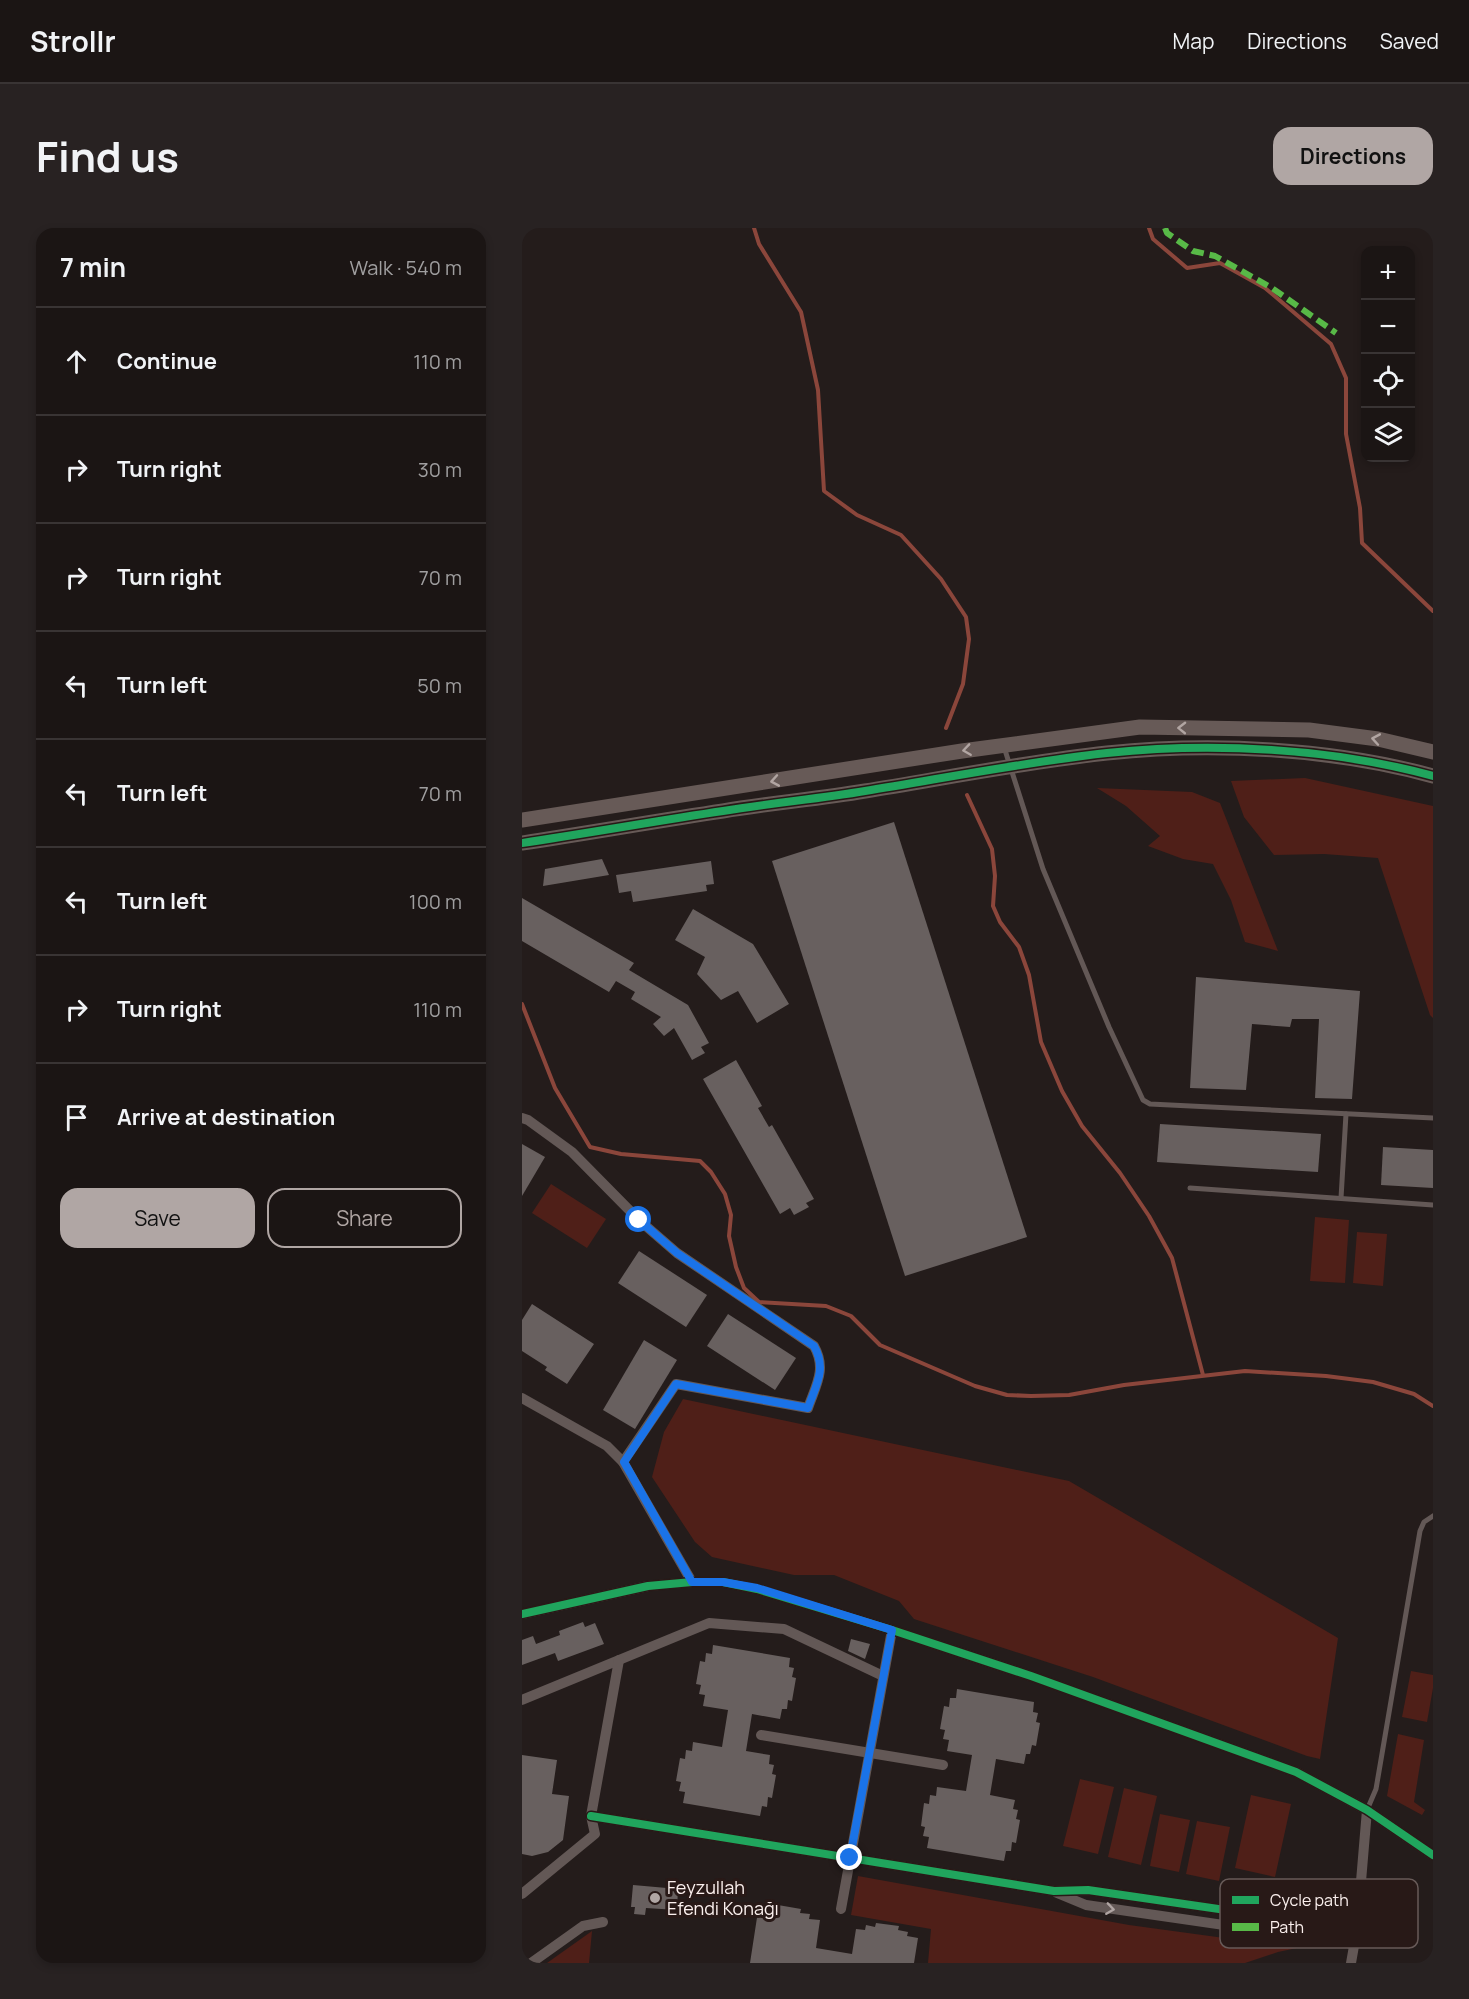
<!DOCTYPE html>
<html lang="en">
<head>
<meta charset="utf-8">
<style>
	body { margin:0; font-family:Manrope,sans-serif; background:#282222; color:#f1f3f6 }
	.controls { position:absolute; right:18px; top:18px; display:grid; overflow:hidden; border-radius:12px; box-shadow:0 3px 9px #0003 }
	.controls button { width:54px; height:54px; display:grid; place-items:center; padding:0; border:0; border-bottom:2px solid #393434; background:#1b1514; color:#f1f3f6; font:30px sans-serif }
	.stop { position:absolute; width:18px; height:18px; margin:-14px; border:4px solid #1a73e8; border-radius:50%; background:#fff }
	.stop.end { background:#1a73e8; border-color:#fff; box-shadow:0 2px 6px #0008 }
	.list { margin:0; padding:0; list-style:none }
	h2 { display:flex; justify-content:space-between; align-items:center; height:78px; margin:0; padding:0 24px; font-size:26px }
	h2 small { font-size:20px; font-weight:400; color:#a09fa0 }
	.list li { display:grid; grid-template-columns:39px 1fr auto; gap:18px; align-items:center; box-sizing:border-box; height:108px; padding:0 24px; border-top:2px solid #393434 }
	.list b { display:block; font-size:22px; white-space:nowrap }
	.list em { font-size:20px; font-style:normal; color:#a09fa0 }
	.actions { display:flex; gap:12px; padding:18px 24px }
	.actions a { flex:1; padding:14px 0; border:2px solid #b0a6a4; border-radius:18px; text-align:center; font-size:21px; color:#b0a6a4 }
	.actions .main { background:#b0a6a4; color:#111 }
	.icon { flex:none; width:33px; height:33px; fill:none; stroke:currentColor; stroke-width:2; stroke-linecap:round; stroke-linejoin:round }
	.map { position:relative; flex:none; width:911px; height:1735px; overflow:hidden; border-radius:18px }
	header { display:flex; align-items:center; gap:36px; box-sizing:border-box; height:84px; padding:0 30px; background:#1b1514; border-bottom:2px solid #393434 }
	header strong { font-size:28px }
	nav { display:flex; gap:33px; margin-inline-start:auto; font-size:21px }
	.intro { display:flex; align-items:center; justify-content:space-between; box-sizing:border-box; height:144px; padding:0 36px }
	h1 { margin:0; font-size:42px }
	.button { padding:15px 27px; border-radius:18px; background:#b0a6a4; color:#111; font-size:21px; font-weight:700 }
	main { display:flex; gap:36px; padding:0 36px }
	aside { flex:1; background:#1b1514; border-radius:18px; box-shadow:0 3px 9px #0003 }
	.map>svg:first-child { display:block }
</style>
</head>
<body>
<header>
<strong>Strollr</strong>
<nav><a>Map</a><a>Directions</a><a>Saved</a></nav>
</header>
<div class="intro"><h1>Find us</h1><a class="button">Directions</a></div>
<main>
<aside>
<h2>7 min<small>Walk · 540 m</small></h2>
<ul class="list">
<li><svg class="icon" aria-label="ahead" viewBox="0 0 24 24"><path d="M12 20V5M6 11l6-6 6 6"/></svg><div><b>Continue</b></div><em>110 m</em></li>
<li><svg class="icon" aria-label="right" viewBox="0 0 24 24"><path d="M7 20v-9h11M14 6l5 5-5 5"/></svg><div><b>Turn right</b></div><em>30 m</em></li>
<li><svg class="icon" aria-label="right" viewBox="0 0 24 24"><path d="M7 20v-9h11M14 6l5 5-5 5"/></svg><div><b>Turn right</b></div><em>70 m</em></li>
<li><svg class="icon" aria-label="left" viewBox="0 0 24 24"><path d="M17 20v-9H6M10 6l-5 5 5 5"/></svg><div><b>Turn left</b></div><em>50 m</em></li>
<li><svg class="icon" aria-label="left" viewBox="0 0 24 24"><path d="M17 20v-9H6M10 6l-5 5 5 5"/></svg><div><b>Turn left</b></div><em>70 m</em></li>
<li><svg class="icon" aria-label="left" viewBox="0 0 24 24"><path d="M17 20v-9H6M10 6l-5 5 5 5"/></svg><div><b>Turn left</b></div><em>100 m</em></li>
<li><svg class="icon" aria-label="right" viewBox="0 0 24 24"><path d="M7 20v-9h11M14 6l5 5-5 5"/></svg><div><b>Turn right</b></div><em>110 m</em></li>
<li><svg class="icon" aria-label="arrive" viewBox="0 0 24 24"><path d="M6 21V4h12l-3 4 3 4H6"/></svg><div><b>Arrive at destination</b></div></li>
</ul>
<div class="actions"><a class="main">Save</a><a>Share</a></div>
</aside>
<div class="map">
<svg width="911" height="1735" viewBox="0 0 911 1735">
	<rect width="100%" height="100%" fill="#241c1b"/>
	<g fill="#4f1f18">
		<polygon points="783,550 911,578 911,790 908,787 856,630 802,626 752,627 722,589 709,553"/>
		<polygon points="575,560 670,564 698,575 756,723 723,714 709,672 691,636 661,631 626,618 638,608 604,578"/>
		<polygon points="29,956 84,991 65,1020 10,985"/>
		<polygon points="793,989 827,992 823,1055 788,1053"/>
		<polygon points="835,1004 865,1006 861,1058 831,1055"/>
		<polygon points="161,1171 547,1253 816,1410 798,1531 785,1528 571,1449 392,1391 377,1373 312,1347 272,1347 190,1329 173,1314 130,1249 142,1204"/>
		<polygon points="889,1443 911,1447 911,1460 905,1494 880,1489"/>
		<polygon points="876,1506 902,1512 892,1574 903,1582 900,1587 865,1568"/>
		<polygon points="558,1551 592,1559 576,1626 541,1618"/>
		<polygon points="602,1560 635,1568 619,1637 586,1629"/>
		<polygon points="729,1567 769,1576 753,1649 713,1640"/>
		<polygon points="638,1586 668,1592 657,1644 628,1638"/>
		<polygon points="675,1593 708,1599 697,1653 664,1646"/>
		<polygon points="336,1648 607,1697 775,1720 756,1724 723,1735 406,1735 409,1701 329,1687"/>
		<polygon points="70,1703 67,1735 25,1735"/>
	</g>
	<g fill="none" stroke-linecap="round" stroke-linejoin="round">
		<g stroke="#8b463b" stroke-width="4">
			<polyline points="232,0 237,16 279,84 296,162 302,263 335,287 379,307 419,351 444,389 447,411 441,456 424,500"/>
			<polyline points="627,0 631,11 665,40 698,35 743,60 809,116 824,150 824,206 838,280 840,315 911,383"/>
			<polyline points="445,567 470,621 473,648 471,678 478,694 497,719 507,747 519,814 540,863 560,898 598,945 627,988 650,1030 681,1147"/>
			<polyline points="0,776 33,860 68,919 99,926 178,933 189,944 203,966 209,987 207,1008 214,1039 222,1060 237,1074 304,1078 329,1088 358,1117 453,1158 485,1167 509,1168 547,1167 602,1157 723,1143 804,1148 851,1154 892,1166 911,1178"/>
		</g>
	</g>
	<g fill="#68605f">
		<polygon points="372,594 505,1009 383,1048 250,633"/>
		<polygon points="80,631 87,647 21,658 23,641"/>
		<polygon points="189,633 192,656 184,657 185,663 111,674 109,663 97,665 94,647"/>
		<polygon points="0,670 112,735 107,742 166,777 187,815 179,819 183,825 170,832 152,800 142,808 131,796 139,789 109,771 113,764 94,753 87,764 0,713"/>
		<polygon points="171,681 231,716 267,776 235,795 216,763 199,772 175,746 183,729 153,712"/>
		<polygon points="674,749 838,763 830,871 793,870 797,791 770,791 768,799 730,796 724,862 668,860"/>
		<polygon points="214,832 240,878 236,880 247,899 250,897 292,971 284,975 287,979 272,987 268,980 258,986 181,851"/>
		<polygon points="638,896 799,906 796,944 635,934"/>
		<polygon points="0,916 23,929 0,968"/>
		<polygon points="861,919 911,922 911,960 859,957"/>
		<polygon points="117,1023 185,1067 164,1099 96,1055"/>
		<polygon points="10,1076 72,1116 45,1156 23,1142 25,1139 0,1123 0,1092"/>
		<polygon points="206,1086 274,1130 253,1162 185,1118"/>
		<polygon points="122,1112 155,1132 113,1201 81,1182"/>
		<polygon points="61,1394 63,1399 73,1395 82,1416 36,1433 33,1425 0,1437 0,1412 11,1408 14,1416 38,1407 37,1403"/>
		<polygon points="329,1411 348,1416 343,1431 326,1423"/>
		<polygon points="191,1417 268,1430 267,1439 272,1440 270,1449 274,1450 270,1473 266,1472 265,1481 260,1481 258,1491 230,1486 224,1523 248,1527 247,1536 252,1537 250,1546 254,1547 250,1570 246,1569 245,1579 240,1578 238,1588 161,1575 163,1564 157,1563 159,1554 154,1553 158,1530 163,1531 164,1522 170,1523 171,1514 200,1519 206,1482 181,1478 183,1467 177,1466 179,1457 174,1456 178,1433 183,1434 184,1425 190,1426"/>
		<polygon points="435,1461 512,1474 511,1484 516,1485 514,1494 518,1495 514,1518 510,1517 508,1526 504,1526 502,1536 474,1531 468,1567 493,1572 491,1581 496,1582 494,1591 498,1592 494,1615 490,1614 489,1623 484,1623 482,1633 405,1620 407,1609 401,1608 403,1599 399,1598 402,1575 407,1576 408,1567 414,1568 415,1559 444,1563 450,1527 425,1523 427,1512 421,1511 423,1502 418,1501 422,1478 427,1479 428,1470 434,1470"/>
		<polygon points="0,1527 35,1532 30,1566 47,1568 41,1612 26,1624 10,1628 0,1626"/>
		<polygon points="111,1657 156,1661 155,1682 124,1680 123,1687 112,1686 113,1679 109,1679"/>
		<polygon points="256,1677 279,1681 278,1685 288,1686 287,1691 298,1692 294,1720 330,1726 334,1701 343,1702 344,1697 353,1699 354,1695 377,1698 376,1702 386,1704 385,1708 396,1710 392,1735 228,1735 236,1683 245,1685 246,1680 255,1681"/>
	</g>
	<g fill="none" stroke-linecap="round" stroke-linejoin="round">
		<g stroke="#635856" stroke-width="5">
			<polyline points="482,519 521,641 587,799 621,872 628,876 911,890"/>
			<polyline points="668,960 911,977"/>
			<polyline points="819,970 824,886"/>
			<polyline points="845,1582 854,1561 898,1303 902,1294 911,1288"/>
		</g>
		<g stroke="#635856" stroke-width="10">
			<path d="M0,890L6,892L50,924L117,992L155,1025L292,1118C305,1141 294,1157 286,1180L154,1156L101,1234"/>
			<polyline points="0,1170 85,1218 101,1234 170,1354"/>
			<polyline points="0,1386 126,1358 170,1354 201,1354 235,1361 370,1402 509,1448 774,1544 845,1582 911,1627"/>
			<polyline points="0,1472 187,1395 262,1401 361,1448"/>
			<polyline points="239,1507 421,1537"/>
			<polyline points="69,1588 532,1663 566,1662 835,1701"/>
			<polyline points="535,1665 564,1677 832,1716"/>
			<polyline points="0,1666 73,1606 69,1588 97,1432"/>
			<polyline points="319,1681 370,1402"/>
			<polyline points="9,1735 61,1698 81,1694"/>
			<polyline points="829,1735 835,1701 845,1582"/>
		</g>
		<g stroke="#675a57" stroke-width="15">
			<polyline points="0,592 440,523 618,499 787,502 856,511 911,524"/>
			<path d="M0,615C67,605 134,593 201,583C248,575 296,571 343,563C423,550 504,534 585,525C690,514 810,520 911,548"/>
		</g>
		<polyline stroke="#58b947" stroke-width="6" stroke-dasharray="12 6" stroke-linecap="butt" points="643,0 645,5 671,23 693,28 750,60 814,105"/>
		<g stroke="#281917" stroke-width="11">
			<g id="cycleway">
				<path d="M0,615C67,605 134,593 201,583C248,575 296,571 343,563C423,550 504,534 585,525C690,514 810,520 911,548"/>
				<polyline points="0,1386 126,1358 170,1354 201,1354 235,1361 370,1402 509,1448 774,1544 845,1582 911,1627"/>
				<polyline points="69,1588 532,1663 566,1662 835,1701"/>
			</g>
		</g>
		<use href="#cycleway" stroke="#20a55d" stroke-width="8"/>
	</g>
	<defs><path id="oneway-chevron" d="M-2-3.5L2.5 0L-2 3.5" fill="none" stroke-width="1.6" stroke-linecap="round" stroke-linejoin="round" transform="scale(1.5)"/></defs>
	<g stroke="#b1a5a2">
		<use href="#oneway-chevron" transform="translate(660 500) rotate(-179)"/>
		<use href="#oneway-chevron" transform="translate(854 511) rotate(-170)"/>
		<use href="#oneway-chevron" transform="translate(445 522) rotate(172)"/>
		<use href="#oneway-chevron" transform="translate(253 553) rotate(170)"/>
	</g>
	<use stroke="#afa4a2" href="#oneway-chevron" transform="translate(588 1681) rotate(8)"/>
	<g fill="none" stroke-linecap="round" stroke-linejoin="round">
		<path stroke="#1a73e8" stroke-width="8" d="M117,992L155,1025L292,1118C305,1141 294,1157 286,1180L154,1156L102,1234L170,1354H201L235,1360L370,1402L328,1630"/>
	</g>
	<circle fill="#b0a6a4" stroke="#281917" stroke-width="2" cx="133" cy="1670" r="6"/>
	<g text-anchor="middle" stroke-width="6" stroke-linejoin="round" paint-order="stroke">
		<g font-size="18" fill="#fbf0ee" stroke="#281917" text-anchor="start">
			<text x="145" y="1666">Feyzullah<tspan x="145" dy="21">Efendi Konağı</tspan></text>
		</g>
	</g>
	<rect x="698" y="1651" width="198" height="69" rx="9" fill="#281917" stroke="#675a58" stroke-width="1.5"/>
	<rect x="710" y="1668" width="27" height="8" fill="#20a55d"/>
	<rect x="710" y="1695" width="27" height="8" fill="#58b947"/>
	<g font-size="16" fill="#fbf0ee">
		<text x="748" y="1678">Cycle path</text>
		<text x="748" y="1705">Path</text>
	</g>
</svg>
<div class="controls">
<button>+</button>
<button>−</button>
<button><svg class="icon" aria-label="locate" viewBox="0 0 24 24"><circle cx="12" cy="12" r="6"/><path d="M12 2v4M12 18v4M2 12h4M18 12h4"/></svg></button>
<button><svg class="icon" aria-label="layers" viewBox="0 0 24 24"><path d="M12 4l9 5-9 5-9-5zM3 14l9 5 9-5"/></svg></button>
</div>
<div class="stop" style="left:117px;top:992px"></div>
<div class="stop end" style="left:328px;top:1630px"></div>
</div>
</main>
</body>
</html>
